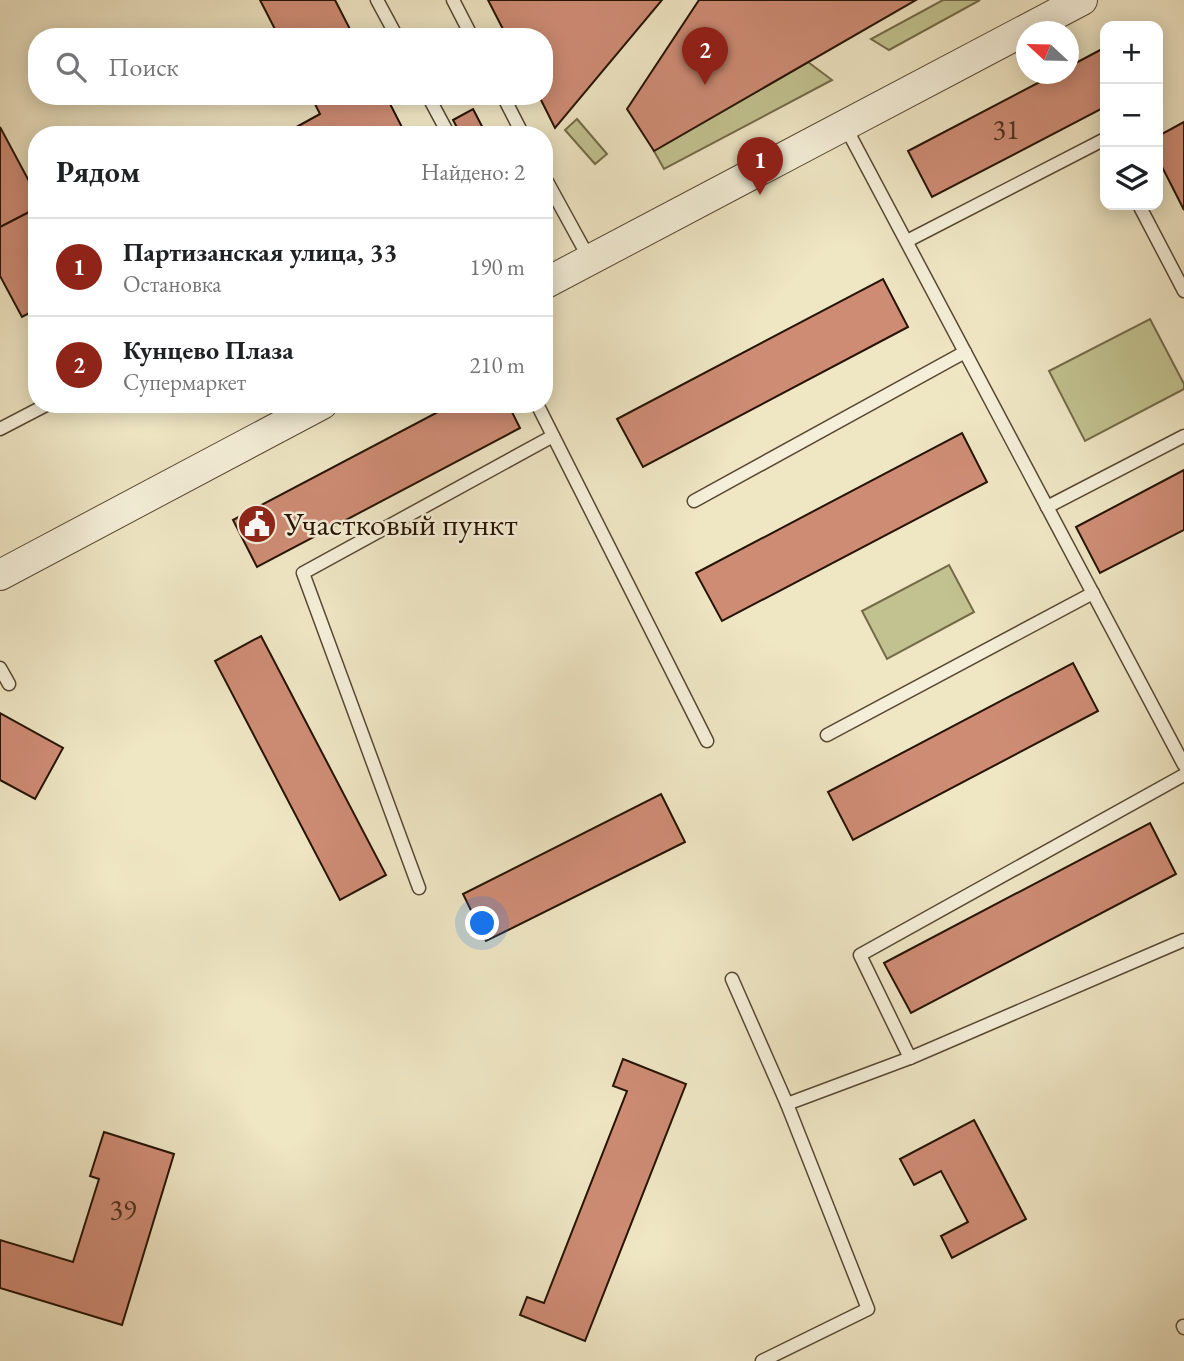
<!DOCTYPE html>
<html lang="ru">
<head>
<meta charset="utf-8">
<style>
	body { margin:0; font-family:"EB Garamond",serif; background:#f2f2f2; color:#202124 }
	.controls { position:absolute; right:21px; top:21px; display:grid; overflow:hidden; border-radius:14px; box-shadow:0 4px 18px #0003 }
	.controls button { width:63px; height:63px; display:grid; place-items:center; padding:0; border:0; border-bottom:2px solid #e0e0e0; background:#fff; color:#202124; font:35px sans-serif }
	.compass { position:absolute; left:1016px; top:21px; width:63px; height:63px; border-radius:50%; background:#fff; box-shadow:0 4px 18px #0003; rotate:292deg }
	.you { position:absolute; left:483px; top:924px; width:24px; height:24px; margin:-18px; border:5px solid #fff; border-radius:50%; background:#1a73e8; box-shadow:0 0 0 10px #1a73e833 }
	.badge { display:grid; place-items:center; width:46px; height:46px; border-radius:50%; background:#8f2418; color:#fff; font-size:23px; font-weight:700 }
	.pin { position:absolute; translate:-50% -58px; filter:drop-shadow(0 2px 4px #0008) }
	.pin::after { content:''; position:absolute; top:37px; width:24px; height:21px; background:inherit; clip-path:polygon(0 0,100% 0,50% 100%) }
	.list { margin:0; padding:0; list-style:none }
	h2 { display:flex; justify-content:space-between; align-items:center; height:91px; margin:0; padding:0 28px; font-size:30px }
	h2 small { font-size:23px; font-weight:400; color:#757577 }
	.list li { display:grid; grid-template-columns:46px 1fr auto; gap:21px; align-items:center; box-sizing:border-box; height:98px; padding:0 28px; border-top:2px solid #e0e0e0 }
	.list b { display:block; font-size:26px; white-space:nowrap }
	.list p { margin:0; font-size:23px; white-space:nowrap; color:#757577 }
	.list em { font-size:23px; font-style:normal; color:#757577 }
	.icon { flex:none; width:38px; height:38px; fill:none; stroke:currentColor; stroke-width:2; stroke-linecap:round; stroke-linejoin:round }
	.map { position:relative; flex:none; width:1184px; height:1361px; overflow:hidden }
	.search { position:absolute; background:#fff; box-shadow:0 4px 18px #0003; left:28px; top:28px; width:525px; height:77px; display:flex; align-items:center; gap:18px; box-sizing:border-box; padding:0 24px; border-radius:28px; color:#757577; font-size:26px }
	.panel { position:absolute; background:#fff; box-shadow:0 4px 18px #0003; left:28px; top:126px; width:525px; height:287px; border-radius:28px }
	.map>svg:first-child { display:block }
</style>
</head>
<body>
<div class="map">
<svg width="1184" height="1361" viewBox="0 0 1184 1361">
	<rect width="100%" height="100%" fill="#efe6c4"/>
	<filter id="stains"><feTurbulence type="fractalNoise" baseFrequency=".00286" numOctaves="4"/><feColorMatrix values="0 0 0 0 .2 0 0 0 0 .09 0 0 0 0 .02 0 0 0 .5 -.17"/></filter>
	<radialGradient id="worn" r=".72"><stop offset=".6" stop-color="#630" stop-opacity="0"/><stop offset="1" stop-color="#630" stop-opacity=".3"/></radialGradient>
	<g fill="#c1c28f" stroke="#746a48" stroke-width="2">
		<polygon points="943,0 980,0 889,50 871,39"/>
		<polygon points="808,62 832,80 664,169 654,151"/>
		<polygon points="577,119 607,154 595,164 565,130"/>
		<polygon points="1150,319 1184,384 1184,389 1085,441 1049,371"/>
		<polygon points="949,565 974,612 887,659 862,611"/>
	</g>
	<g fill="#ce8c75" stroke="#261301" stroke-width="2">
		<polygon points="260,0 335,0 354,37 279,37"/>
		<polygon points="488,0 662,0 555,128 539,96 544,96 544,37 507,37"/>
		<polygon points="699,0 916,0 654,151 627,109"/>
		<polygon points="1104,48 1105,107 932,197 908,151 1055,74 1068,74 1068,67"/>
		<polygon points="311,96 386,96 406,135 282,135 320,114"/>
		<polygon points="473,109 485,132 479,135 461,135 453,120"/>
		<polygon points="1184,122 1184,210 1158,159 1158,136"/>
		<polygon points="0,127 37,196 37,208 0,227"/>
		<polygon points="37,208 37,309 22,317 0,276 0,227"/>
		<polygon points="883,279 908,327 643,467 617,419"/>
		<polygon points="453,404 508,404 520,428 257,567 233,520"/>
		<polygon points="962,433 987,482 722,621 696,573"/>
		<polygon points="1184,470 1184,530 1100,573 1076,527"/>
		<polygon points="261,636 386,875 340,900 215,661"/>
		<polygon points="1073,663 1098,711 853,840 828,792"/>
		<polygon points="0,713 63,748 35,799 0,780"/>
		<polygon points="661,794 685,842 486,941 463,894"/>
		<polygon points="1150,823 1176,874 911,1013 884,963"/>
		<polygon points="623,1059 686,1084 585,1341 520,1315 527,1297 544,1303 627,1091 613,1086"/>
		<polygon points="974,1120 1026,1219 952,1258 941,1236 968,1222 941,1171 914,1185 900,1159"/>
		<polygon points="104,1132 174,1154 122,1325 0,1288 0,1240 73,1262 99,1179 90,1176"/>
	</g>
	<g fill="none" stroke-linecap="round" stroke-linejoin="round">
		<g stroke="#584832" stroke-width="15">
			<g id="service">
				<polyline points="377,0 397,37"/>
				<polyline points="453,0 472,37"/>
				<polyline points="428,96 449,135"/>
				<polyline points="503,96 523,135"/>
				<polyline points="845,126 1184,765"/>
				<polyline points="544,176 590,260"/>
				<polyline points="1139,205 1184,291"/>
				<polyline points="907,241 1105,139"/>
				<polyline points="537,404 707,741"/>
				<polyline points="0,429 48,404"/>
				<polyline points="694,501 965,352"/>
				<polyline points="1047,507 1184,436"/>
				<polyline points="0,668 9,684"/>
				<polyline points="827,735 1093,593"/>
				<polyline points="419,888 303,573 553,436"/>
				<polyline points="732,979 787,1104 868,1309 762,1361"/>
				<polyline points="910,1058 860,955 1184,775"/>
				<polyline points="787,1104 910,1058 1184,940"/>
				<polyline points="1183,1326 1184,1328"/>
			</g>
		</g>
		<g stroke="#584832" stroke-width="32">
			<g id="tertiary">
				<polyline points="544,284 1082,0"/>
				<polyline points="0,575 322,404"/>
			</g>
		</g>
		<use href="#service" stroke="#f5efd9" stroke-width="12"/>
		<use href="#tertiary" stroke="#f5efd9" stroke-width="30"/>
	</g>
	<defs>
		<g id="civic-disc" transform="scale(2.0125)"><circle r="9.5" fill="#8f2418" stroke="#f5efd9"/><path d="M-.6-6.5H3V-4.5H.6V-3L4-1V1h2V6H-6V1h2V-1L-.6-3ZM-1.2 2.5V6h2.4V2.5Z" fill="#fff"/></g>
	</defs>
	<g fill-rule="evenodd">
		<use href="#civic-disc" x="257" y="524"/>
	</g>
	<g text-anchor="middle" stroke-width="5" stroke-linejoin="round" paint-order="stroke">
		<g font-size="28" fill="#50311e">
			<text x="1006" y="139">31</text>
			<text x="123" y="1219">39</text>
		</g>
		<g font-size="32" fill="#261301" stroke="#f5efd9" text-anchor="start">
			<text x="284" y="535">Участковый пункт</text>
		</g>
	</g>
	<rect width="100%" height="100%" filter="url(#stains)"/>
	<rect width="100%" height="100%" fill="url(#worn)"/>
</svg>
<div class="controls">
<button>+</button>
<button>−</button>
<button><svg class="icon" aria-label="layers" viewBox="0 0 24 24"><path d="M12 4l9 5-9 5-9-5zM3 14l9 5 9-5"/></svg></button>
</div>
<svg class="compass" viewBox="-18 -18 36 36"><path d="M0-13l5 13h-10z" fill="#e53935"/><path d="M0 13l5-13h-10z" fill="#757577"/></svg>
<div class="you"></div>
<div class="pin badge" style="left:760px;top:195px">1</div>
<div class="pin badge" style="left:705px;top:85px">2</div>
<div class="search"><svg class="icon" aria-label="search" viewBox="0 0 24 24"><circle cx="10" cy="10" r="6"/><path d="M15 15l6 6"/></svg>Поиск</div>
<section class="panel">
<h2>Рядом<small>Найдено: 2</small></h2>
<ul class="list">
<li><span class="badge">1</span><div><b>Партизанская улица, 33</b><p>Остановка</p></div><em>190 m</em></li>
<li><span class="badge">2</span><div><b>Кунцево Плаза</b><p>Супермаркет</p></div><em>210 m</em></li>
</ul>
</section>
</div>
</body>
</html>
